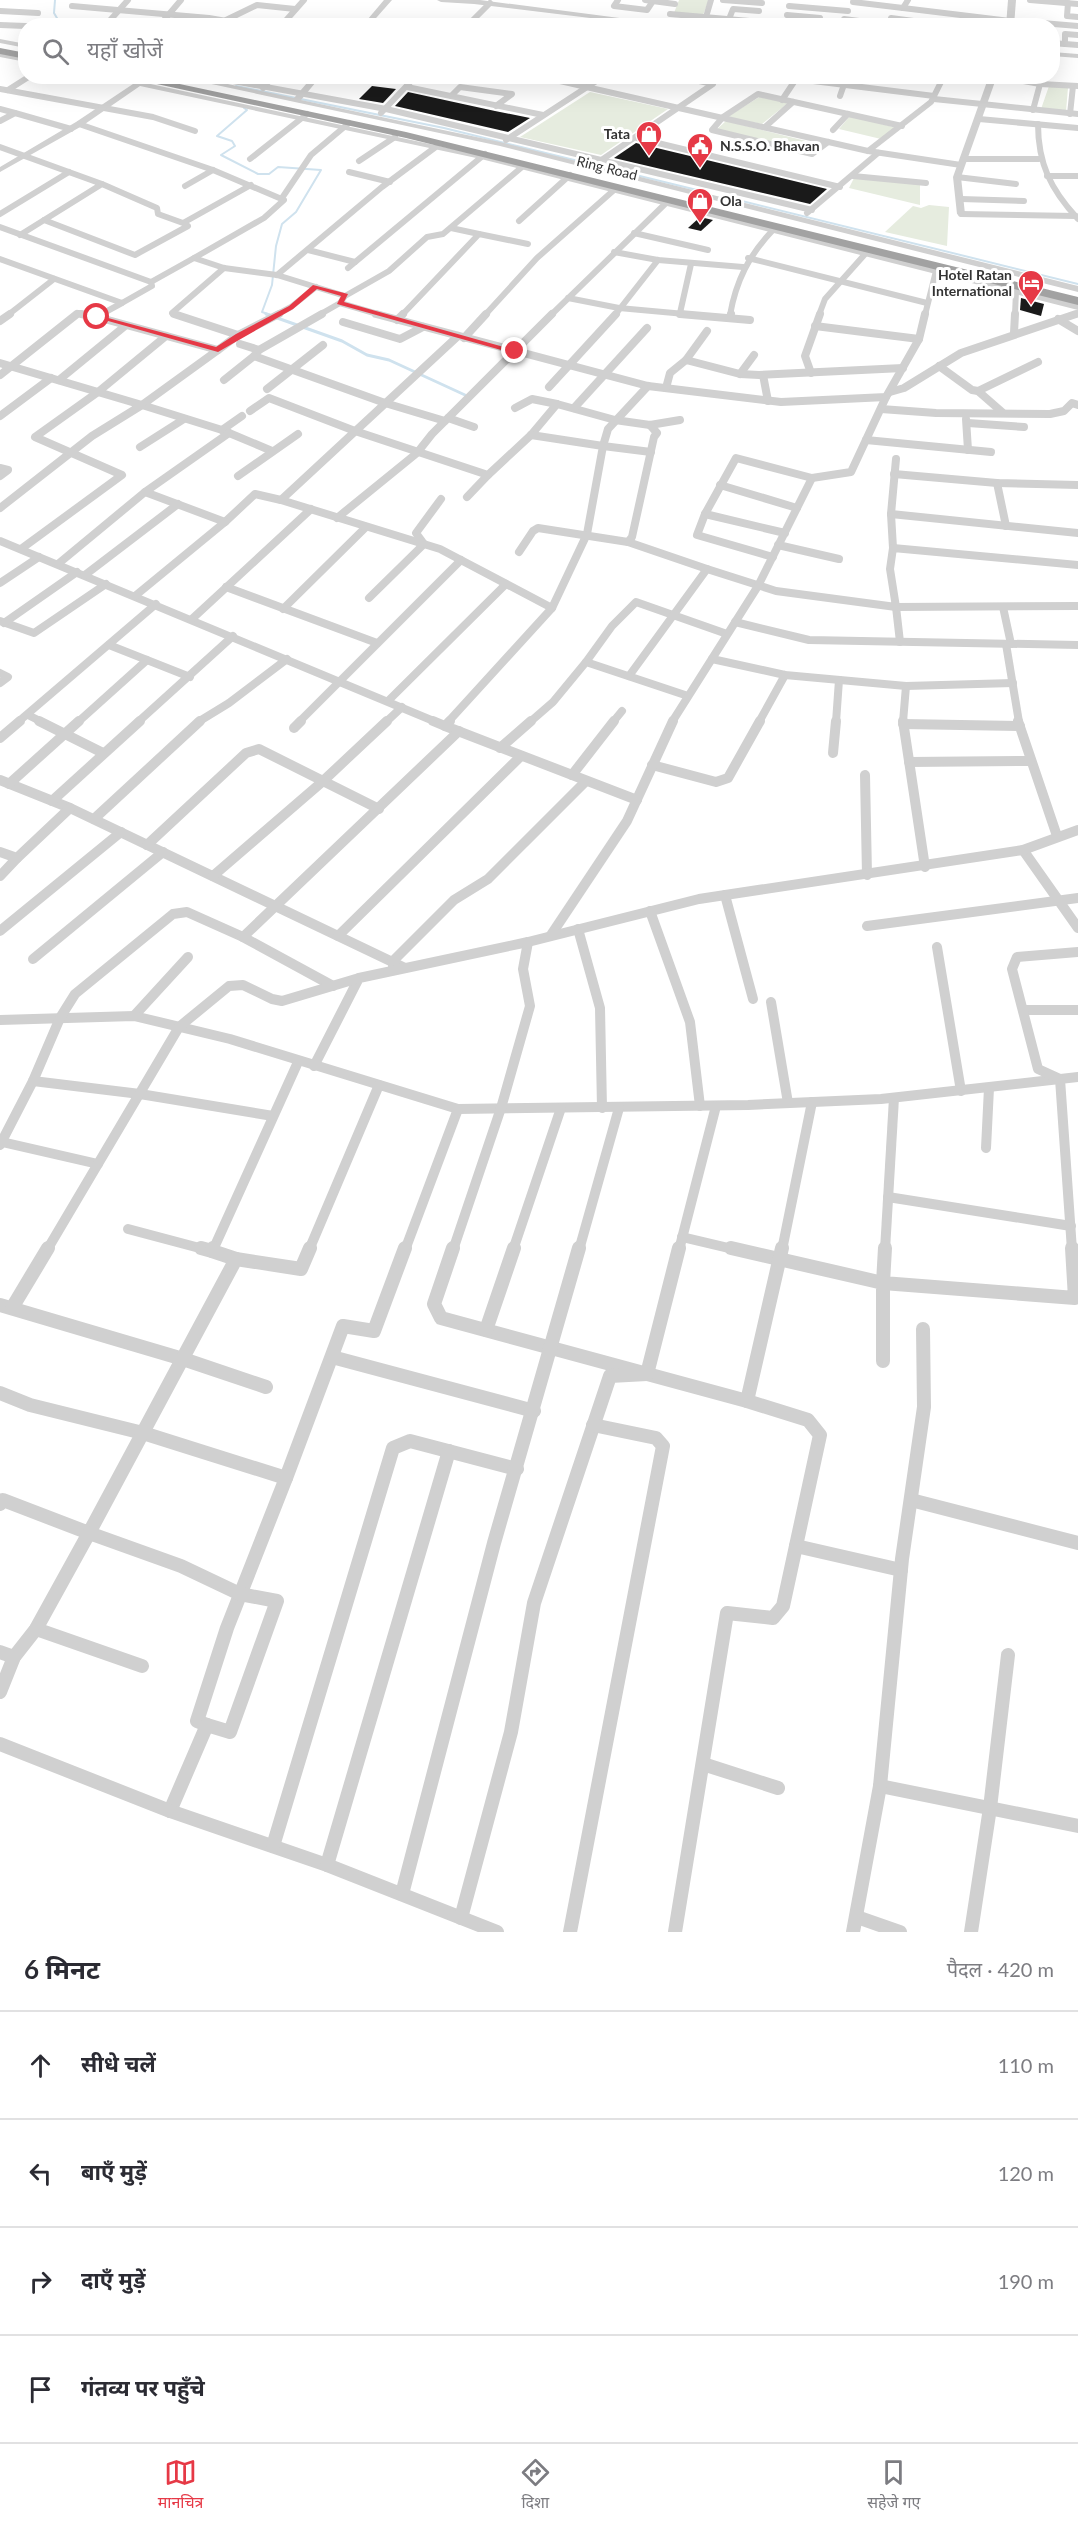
<!DOCTYPE html>
<html lang="hi">
<head>
<meta charset="utf-8">
<style>
	body { margin:0; font-family:Lato,"Noto Sans Devanagari",sans-serif; background:#f7f7f7; color:#2b2b33 }
	.stop { position:absolute; width:18px; height:18px; margin:-14px; border:4px solid #e63946; border-radius:50%; background:#fff }
	.stop.end { background:#e63946; border-color:#fff; box-shadow:0 2px 6px #0008 }
	.list { margin:0; padding:0; list-style:none }
	h2 { display:flex; justify-content:space-between; align-items:center; height:78px; margin:0; padding:0 24px; font-size:26px }
	h2 small { font-size:20px; font-weight:400; color:#7c7c81 }
	.list li { display:grid; grid-template-columns:39px 1fr auto; gap:18px; align-items:center; box-sizing:border-box; height:108px; padding:0 24px; border-top:2px solid #e1e1e2 }
	.list b { display:block; font-size:22px; white-space:nowrap }
	.list em { font-size:20px; font-style:normal; color:#7c7c81 }
	.icon { flex:none; width:33px; height:33px; fill:none; stroke:currentColor; stroke-width:2; stroke-linecap:round; stroke-linejoin:round }
	.map { position:relative; flex:none; width:1078px; height:1932px; overflow:hidden }
	.search { position:absolute; background:#fff; box-shadow:0 6px 24px #0002; left:18px; right:18px; top:18px; height:66px; display:flex; align-items:center; gap:15px; box-sizing:border-box; padding:0 21px; border-radius:24px; color:#7c7c81; font-size:22px }
	.sheet { height:510px; background:#fff }
	nav { display:flex; justify-content:space-around; align-items:center; box-sizing:border-box; height:84px; border-top:2px solid #e1e1e2; background:#fff; font-size:16px; color:#7c7c81 }
	nav a { display:grid; justify-items:center; gap:3px }
	nav .on { color:#e63946 }
	.map>svg:first-child { display:block }
</style>
</head>
<body>
<div class="map">
<svg width="1078" height="1932" viewBox="0 0 1078 1932">
	<rect width="100%" height="100%" fill="#fff"/>
	<g fill="#e6ecdf">
		<polygon points="679,0 709,0 703,15 674,13"/>
		<polygon points="1049,86 1068,88 1066,111 1041,109"/>
		<polygon points="590,92 668,109 601,155 520,137"/>
		<polygon points="761,96 788,103 762,124 727,117"/>
		<polygon points="850,116 897,128 881,139 839,129"/>
		<polygon points="726,121 822,145 812,152 716,130"/>
		<polygon points="854,178 920,184 920,205 849,188"/>
		<polygon points="929,205 949,207 947,246 885,232 913,206 921,208"/>
	</g>
	<g fill="none" stroke-linecap="round" stroke-linejoin="round">
		<g stroke="#cfe2ee" stroke-width="2">
			<polyline points="55,0 54,13 61,25"/>
			<polyline points="236,86 444,128 697,190"/>
			<polyline points="244,108 247,110 217,136 232,141 235,146 221,155 258,174 269,174 278,167 321,170 296,212 282,224 276,246 272,285 262,312 271,315"/>
			<polyline points="734,199 1078,284"/>
		</g>
		<polyline stroke="#cfe2ee" stroke-width="3" points="266,314 342,341 367,355 389,360 465,395"/>
	</g>
	<g fill="#1a1a1a">
		<polygon points="372,86 396,89 383,103 359,99"/>
		<polygon points="408,92 495,111 530,118 508,132 395,106"/>
		<polygon points="636,143 827,189 810,204 614,158"/>
		<polygon points="700,217 713,220 701,231 688,228"/>
		<polygon points="1021,298 1044,304 1041,316 1020,310"/>
	</g>
	<g fill="none" stroke-linecap="round" stroke-linejoin="round">
		<g stroke="#d0d0d0" stroke-width="6">
			<polyline points="618,0 614,6 647,10 653,1"/>
			<polyline points="645,0 675,4"/>
			<polyline points="723,0 762,3"/>
			<polyline points="1030,0 1078,4"/>
			<polyline points="853,2 903,8 908,0"/>
			<polyline points="1068,3 1067,16 1078,17"/>
			<polyline points="72,6 209,18 256,26"/>
			<polyline points="789,6 848,11"/>
			<polyline points="903,8 1010,21"/>
			<polyline points="0,11 38,13"/>
			<polyline points="670,14 806,26"/>
			<polyline points="787,15 820,18 818,26"/>
			<polyline points="706,17 711,0"/>
			<polyline points="891,18 951,26"/>
			<polyline points="729,19 733,9 759,11"/>
			<polyline points="844,19 897,26"/>
			<polyline points="226,20 257,5 295,9"/>
			<polyline points="1042,23 1078,26"/>
			<polyline points="469,24 485,26"/>
			<polyline points="0,25 26,26"/>
			<polyline points="57,26 64,23 96,26"/>
			<polyline points="105,26 128,0"/>
			<polyline points="159,26 181,0"/>
			<polyline points="281,26 304,0"/>
			<polyline points="467,26 490,3"/>
			<polyline points="1052,43 1078,45"/>
			<polyline points="1065,44 1065,34 1078,35"/>
			<polyline points="206,76 386,109 812,210"/>
			<polyline points="538,76 868,151 961,165"/>
			<polyline points="994,76 1040,84 1078,86"/>
			<polyline points="797,79 934,96"/>
			<polyline points="174,82 182,76"/>
			<polyline points="407,87 543,115"/>
			<polyline points="263,88 273,76"/>
			<polyline points="0,89 153,117 195,131"/>
			<polyline points="8,90 30,76"/>
			<polyline points="451,96 460,87 512,94 496,106"/>
			<polyline points="840,96 847,76"/>
			<polyline points="934,99 1078,114"/>
			<polyline points="782,100 798,76"/>
			<polyline points="0,109 15,113"/>
			<polyline points="1033,110 1040,84"/>
			<polyline points="381,113 416,76"/>
			<polyline points="1070,114 1073,86"/>
			<polyline points="979,119 1078,128"/>
			<polyline points="0,121 15,113 71,129"/>
			<polyline points="79,124 213,170 284,200 264,218 194,258 224,268 277,275 345,296 340,303 381,315"/>
			<path d="M1038,124C1038,164 1051,190 1078,219"/>
			<polyline points="765,127 793,102"/>
			<polyline points="833,130 848,114"/>
			<polyline points="637,138 840,187"/>
			<polyline points="506,140 604,76"/>
			<polyline points="828,142 812,154 712,130 723,117 758,94 902,126"/>
			<polyline points="0,147 102,184 20,235"/>
			<polyline points="868,151 931,102 944,76"/>
			<polyline points="250,159 307,114"/>
			<polyline points="963,159 1039,159"/>
			<polyline points="359,161 395,137"/>
			<polyline points="600,161 713,84 676,76"/>
			<polyline points="349,172 390,182"/>
			<polyline points="853,176 926,183"/>
			<polyline points="1047,176 1078,176"/>
			<polyline points="957,177 1016,184"/>
			<polyline points="102,184 157,208 158,214 183,223 251,185"/>
			<polyline points="185,186 213,170"/>
			<polyline points="282,198 311,155 349,123"/>
			<polyline points="961,199 1024,201"/>
			<polyline points="807,213 878,153"/>
			<polyline points="0,214 69,172"/>
			<polyline points="961,214 1076,216"/>
			<polyline points="44,220 135,255 188,226 186,225"/>
			<polyline points="519,221 570,175"/>
			<polyline points="0,227 151,282 194,258"/>
			<polyline points="451,228 479,234"/>
			<polyline points="634,233 708,250"/>
			<polyline points="308,250 355,262"/>
			<polyline points="614,252 658,260 743,267"/>
			<polyline points="748,258 927,303"/>
			<polyline points="0,259 122,303 152,286 151,282"/>
			<polyline points="348,268 485,154"/>
			<polyline points="277,275 382,187 437,146"/>
			<polyline points="345,296 389,271 427,237 443,234 522,167"/>
			<polyline points="568,298 619,308 696,315"/>
			<polyline points="680,313 691,264"/>
			<polyline points="8,315 54,279"/>
			<polyline points="75,315 78,313 88,315"/>
			<polyline points="100,315 122,303"/>
			<polyline points="178,315 172,313 224,268"/>
			<polyline points="276,315 291,307 316,287"/>
			<polyline points="319,315 340,303"/>
			<polyline points="402,315 479,234 528,244"/>
			<polyline points="485,315 537,258 614,190"/>
			<polyline points="551,315 666,203"/>
			<polyline points="615,315 658,260"/>
			<path d="M730,315C736,281 749,255 773,230"/>
			<polyline points="819,315 825,299 866,253"/>
			<polyline points="925,315 936,271"/>
			<polyline points="1015,315 1016,291"/>
			<polyline points="1072,315 1078,313"/>
		</g>
		<g stroke="#d0d0d0" stroke-width="8">
			<polyline points="81,314 97,317"/>
			<polyline points="103,314 97,317 218,350 142,405 222,430 272,451"/>
			<polyline points="174,314 238,335 218,350"/>
			<polyline points="376,314 648,386 781,402 886,397 919,339 925,314"/>
			<polyline points="680,314 750,320"/>
			<polyline points="730,317 731,314"/>
			<polyline points="1058,319 1078,331"/>
			<polyline points="397,320 403,314"/>
			<polyline points="0,321 10,314"/>
			<polyline points="343,322 400,339 423,327"/>
			<polyline points="815,326 919,339"/>
			<polyline points="1014,333 1015,314"/>
			<polyline points="238,335 279,314"/>
			<polyline points="464,338 486,314"/>
			<polyline points="240,344 259,350 254,356 385,403 445,421"/>
			<polyline points="259,350 322,314"/>
			<polyline points="686,360 707,331"/>
			<polyline points="0,363 142,405 92,436 0,508"/>
			<polyline points="939,366 972,390 978,391 1002,412"/>
			<polyline points="811,373 805,356 820,314"/>
			<polyline points="740,374 754,355"/>
			<polyline points="0,375 77,314"/>
			<polyline points="763,375 768,401"/>
			<polyline points="59,380 125,326"/>
			<polyline points="224,380 254,356"/>
			<polyline points="648,386 608,429 603,446 651,452"/>
			<polyline points="549,387 616,314"/>
			<polyline points="666,388 670,373 686,360 740,374 759,375 903,368"/>
			<polyline points="267,389 323,345"/>
			<polyline points="978,391 1038,362"/>
			<polyline points="890,392 904,388 961,353 1076,314"/>
			<polyline points="557,404 615,420 650,425 680,420"/>
			<polyline points="574,408 647,328"/>
			<polyline points="881,409 936,413 1050,414 1064,411 1072,403 1078,405"/>
			<polyline points="250,411 269,398 355,431 488,475 531,435 557,404 532,399 515,408"/>
			<polyline points="0,416 51,378"/>
			<polyline points="448,418 474,427"/>
			<polyline points="966,419 968,450"/>
			<polyline points="968,423 1024,427"/>
			<polyline points="222,430 242,416"/>
			<polyline points="531,435 603,446 587,534 552,608"/>
			<polyline points="866,440 991,452"/>
			<polyline points="140,447 184,419"/>
			<polyline points="0,468 8,470 0,476"/>
			<polyline points="894,474 997,483 1078,485"/>
			<polyline points="238,476 298,434"/>
			<polyline points="997,483 1006,526"/>
			<polyline points="720,485 797,508"/>
			<polyline points="145,492 229,433"/>
			<polyline points="467,497 488,475"/>
			<polyline points="705,514 785,533"/>
			<polyline points="891,514 1078,533"/>
			<polyline points="337,518 417,453 432,434 552,314"/>
			<polyline points="225,522 255,494 281,500"/>
			<polyline points="0,541 436,722"/>
			<polyline points="628,542 707,569"/>
			<polyline points="778,545 839,559"/>
			<polyline points="893,548 891,514 896,459"/>
			<polyline points="21,549 122,475 35,437 98,392 166,336"/>
			<polyline points="519,552 533,531 538,528 628,542 632,537 654,437 657,433 650,425"/>
			<polyline points="773,557 697,535 705,514 736,458 812,478"/>
			<polyline points="58,564 145,492 225,522 135,596"/>
			<polyline points="85,575 178,504"/>
			<polyline points="0,583 39,557"/>
			<polyline points="226,587 377,643"/>
			<polyline points="369,598 424,544 416,533 441,499"/>
			<polyline points="1003,607 1011,644"/>
			<polyline points="283,609 366,527"/>
			<polyline points="192,619 311,509"/>
			<polyline points="0,621 34,633 106,584"/>
			<polyline points="735,622 809,640 1078,645"/>
			<polyline points="4,623 77,572"/>
			<polyline points="900,642 896,607 1078,606"/>
			<polyline points="1006,644 1019,722"/>
			<polyline points="109,645 190,677"/>
			<polyline points="712,659 785,675 906,686 1013,683"/>
			<polyline points="586,662 612,626 636,602 727,634"/>
			<polyline points="0,673 8,677 0,683"/>
			<polyline points="629,676 707,569 776,591 896,607 890,569 893,548 1078,565"/>
			<polyline points="388,701 506,584"/>
			<polyline points="28,715 42,722"/>
			<polyline points="18,722 156,604"/>
			<polyline points="78,722 147,660"/>
			<polyline points="138,722 233,636"/>
			<polyline points="198,722 229,703 287,659"/>
			<polyline points="299,722 461,560"/>
			<polyline points="386,722 402,707"/>
			<polyline points="448,722 552,608 440,549 281,500 458,336"/>
			<polyline points="530,722 553,702 586,662 688,696"/>
			<polyline points="613,722 622,711"/>
			<polyline points="672,722 758,586 812,478 851,472 886,397"/>
			<polyline points="759,722 785,675"/>
			<polyline points="836,722 839,680"/>
			<polyline points="903,722 906,686"/>
		</g>
		<g stroke="#d0d0d0" stroke-width="10">
			<polyline points="39,721 103,753"/>
			<polyline points="433,721 445,726"/>
			<polyline points="450,721 445,726 637,800"/>
			<polyline points="903,721 925,867"/>
			<polyline points="1018,721 1057,836"/>
			<polyline points="903,724 1020,726"/>
			<polyline points="294,728 301,721"/>
			<polyline points="0,738 20,721"/>
			<polyline points="500,748 531,721"/>
			<polyline points="833,753 836,721"/>
			<polyline points="909,762 1030,761"/>
			<polyline points="652,765 716,782 728,778 760,721"/>
			<polyline points="572,775 614,721"/>
			<polyline points="865,775 867,875"/>
			<polyline points="0,780 70,808 405,968"/>
			<polyline points="9,784 79,721"/>
			<polyline points="52,801 140,721"/>
			<polyline points="94,819 200,721"/>
			<polyline points="147,845 246,753 259,749 379,809"/>
			<polyline points="1023,850 1078,928"/>
			<polyline points="0,852 17,858 70,808"/>
			<polyline points="0,876 17,858"/>
			<polyline points="213,876 322,782 387,721"/>
			<polyline points="725,895 753,999"/>
			<polyline points="650,911 690,1022 700,1106"/>
			<polyline points="867,926 1078,898"/>
			<polyline points="578,929 600,1008 602,1108"/>
			<polyline points="0,931 121,832"/>
			<polyline points="551,935 627,821 673,721"/>
			<polyline points="338,936 521,756"/>
			<polyline points="243,937 459,731"/>
			<polyline points="937,947 961,1091"/>
			<polyline points="33,959 163,852"/>
			<polyline points="393,966 395,964 392,962 454,900 488,879 586,781"/>
			<polyline points="771,1002 788,1103"/>
			<polyline points="1023,1010 1078,1010"/>
			<polyline points="134,1016 188,957"/>
			<polyline points="0,1020 134,1016 230,1039 458,1109 748,1105 881,1099 1078,1077"/>
			<polyline points="314,1066 359,978 528,942 699,899 1023,850 1078,830"/>
			<polyline points="33,1081 140,1094 273,1116"/>
			<polyline points="2,1142 98,1164"/>
			<polyline points="0,1145 33,1081 60,1018 75,994 173,914 187,912 243,937 333,986"/>
			<polyline points="986,1148 989,1088"/>
			<polyline points="888,1197 1071,1226"/>
			<polyline points="128,1229 207,1250"/>
			<polyline points="682,1237 737,1250"/>
			<polyline points="47,1250 179,1027 229,986 243,985 272,999 282,1001 359,978"/>
			<polyline points="213,1250 298,1062"/>
			<polyline points="309,1250 379,1085"/>
			<polyline points="405,1250 458,1109"/>
			<polyline points="453,1250 501,1108 530,1006 523,969 528,942"/>
			<polyline points="513,1250 561,1108"/>
			<polyline points="579,1250 619,1108"/>
			<polyline points="679,1250 716,1106"/>
			<polyline points="782,1250 812,1102"/>
			<polyline points="885,1250 894,1098"/>
			<polyline points="1072,1250 1060,1079 1038,1069 1012,969 1017,957 1078,952"/>
		</g>
		<g stroke="#d0d0d0" stroke-width="14">
			<polyline points="201,1248 212,1251"/>
			<polyline points="213,1248 212,1251 236,1259"/>
			<polyline points="453,1248 434,1304 441,1318 747,1401"/>
			<polyline points="731,1248 883,1283 883,1361"/>
			<polyline points="885,1248 883,1283 1075,1298 1072,1248"/>
			<polyline points="0,1305 183,1359 266,1387"/>
			<polyline points="12,1308 48,1248"/>
			<polyline points="486,1330 514,1248"/>
			<polyline points="332,1357 534,1411"/>
			<polyline points="0,1393 30,1405 143,1433 286,1478 227,1628 197,1721 207,1725"/>
			<polyline points="286,1478 343,1326 374,1331 405,1248"/>
			<polyline points="911,1500 1078,1543"/>
			<polyline points="0,1504 3,1500 89,1533 236,1259 301,1269 310,1248"/>
			<polyline points="796,1546 901,1570"/>
			<polyline points="36,1629 142,1666"/>
			<polyline points="0,1652 14,1657"/>
			<polyline points="0,1692 14,1657 36,1629 89,1533 181,1566 240,1594 277,1601 230,1732 207,1725 170,1811"/>
			<polyline points="0,1744 170,1811 327,1865 497,1932"/>
			<polyline points="703,1764 778,1788"/>
			<polyline points="880,1786 1078,1826"/>
			<polyline points="273,1846 393,1448 410,1441 517,1469"/>
			<polyline points="327,1865 449,1451"/>
			<polyline points="402,1894 494,1543 579,1248"/>
			<polyline points="857,1917 900,1932"/>
			<polyline points="461,1918 511,1732 534,1603 610,1376 647,1374 679,1248"/>
			<polyline points="570,1932 663,1446 656,1438 593,1425"/>
			<polyline points="675,1932 727,1613 773,1618 783,1606 820,1435 808,1420 747,1401 782,1248"/>
			<polyline points="853,1932 880,1786 902,1559 924,1407 923,1329"/>
			<polyline points="971,1932 990,1808 1008,1655"/>
		</g>
		<g fill="#d0d0d0" fill-rule="evenodd">
			<polygon points="384,0 392,0 369,26 362,26"/>
			<polygon points="437,0 480,0 681,26 656,26 474,4 441,2"/>
			<polygon points="1008,0 1016,0 1014,26 1006,26"/>
			<polygon points="0,39 26,44 26,48 0,43"/>
			<polygon points="1052,52 1078,54 1078,58 1052,56"/>
			<polygon points="0,53 26,58 26,62 0,57"/>
			<path d="M101,76C112,76 135,82 143,79L147,81L146,83L481,155L1078,304V310L481,159L140,86L82,126L0,172V167L76,122L133,84Z"/>
			<polygon points="174,76 190,76 294,98 313,76 321,76 301,100 500,142 1078,286 1078,292 500,146"/>
			<polygon points="989,76 997,76 961,177 965,214 961,217 957,214 953,177"/>
		</g>
		<g fill="#a2a2a2" fill-rule="evenodd">
			<polygon points="0,48 26,53 26,59 0,54"/>
			<polygon points="120,76 142,76 406,132 1078,297 1078,305 406,138"/>
		</g>
	</g>
	<polygon fill="#e63946" points="313,285 348,294 344,302 518,351 512,353 337,304 341,296 317,289 293,309 218,352 94,317 97,315 216,347 236,334 289,306"/>
	<defs>
		<g id="shop-pin" transform="scale(1.35)"><path d="M0 17L-7.5 6A9.5 9.5 0 1 1 7.5 6Z" fill="#e63946" stroke="#fff"/><path d="M-5-2.5h2.3a2.7 3.5 0 0 1 5.4 0H5L5.5 6h-11ZM-1.5-2.5h3a1.5 2.3 0 0 0-3 0Z" fill="#fff"/></g>
		<g id="civic-pin" transform="scale(1.35)"><path d="M0 17L-7.5 6A9.5 9.5 0 1 1 7.5 6Z" fill="#e63946" stroke="#fff"/><path d="M-.6-6.5H3V-4.5H.6V-3L4-1V1h2V6H-6V1h2V-1L-.6-3ZM-1.2 2.5V6h2.4V2.5Z" fill="#fff"/></g>
		<g id="hotel-pin" transform="scale(1.35)"><path d="M0 17L-7.5 6A9.5 9.5 0 1 1 7.5 6Z" fill="#e63946" stroke="#fff"/><path d="M-6-4.5h1.5V1H6V5H4.5V3h-9V5H-6ZM-4 0a1.8 1.8 0 1 1 3.6 0ZM.5 0V-2.5h3Q6-2.5 6 0Z" fill="#fff"/></g>
	</defs>
	<g fill-rule="evenodd">
		<use href="#shop-pin" x="649" y="134"/>
		<use href="#civic-pin" x="700" y="146"/>
		<use href="#shop-pin" x="700" y="201"/>
		<use href="#hotel-pin" x="1031" y="283"/>
	</g>
	<g text-anchor="middle" stroke-width="6" stroke-linejoin="round" paint-order="stroke">
		<g font-size="14" font-weight="bold" fill="#333" stroke="#fff" text-anchor="end">
			<text x="630" y="139">Tata</text>
			<text x="720" y="151" text-anchor="start">N.S.S.O. Bhavan</text>
			<text x="720" y="206" text-anchor="start">Ola</text>
			<text x="1012" y="280">Hotel Ratan<tspan x="1012" dy="16">International</tspan></text>
		</g>
		<g font-size="14" fill="#333" stroke="#fff">
			<text transform="translate(607 168) rotate(14)" y="5">Ring Road</text>
		</g>
	</g>
</svg>
<div class="stop" style="left:97px;top:317px"></div>
<div class="stop end" style="left:515px;top:351px"></div>
<div class="search"><svg class="icon" aria-label="search" viewBox="0 0 24 24"><circle cx="10" cy="10" r="6"/><path d="M15 15l6 6"/></svg>यहाँ खोजें</div>
</div>
<section class="sheet">
<h2>6 मिनट<small>पैदल · 420 m</small></h2>
<ul class="list">
<li><svg class="icon" aria-label="ahead" viewBox="0 0 24 24"><path d="M12 20V5M6 11l6-6 6 6"/></svg><div><b>सीधे चलें</b></div><em>110 m</em></li>
<li><svg class="icon" aria-label="left" viewBox="0 0 24 24"><path d="M17 20v-9H6M10 6l-5 5 5 5"/></svg><div><b>बाएँ मुड़ें</b></div><em>120 m</em></li>
<li><svg class="icon" aria-label="right" viewBox="0 0 24 24"><path d="M7 20v-9h11M14 6l5 5-5 5"/></svg><div><b>दाएँ मुड़ें</b></div><em>190 m</em></li>
<li><svg class="icon" aria-label="arrive" viewBox="0 0 24 24"><path d="M6 21V4h12l-3 4 3 4H6"/></svg><div><b>गंतव्य पर पहुँचे</b></div></li>
</ul>
</section>
<nav>
<a class="on"><svg class="icon" aria-label="map" viewBox="0 0 24 24"><path d="M3 6l6-2 6 2 6-2v14l-6 2-6-2-6 2zM9 4v14M15 6v14"/></svg>मानचित्र</a>
<a><svg class="icon" aria-label="directions" viewBox="0 0 24 24"><path d="M12 3l9 9-9 9-9-9zM9 14v-3h6M13 9l2 2-2 2"/></svg>दिशा</a>
<a><svg class="icon" aria-label="saved" viewBox="0 0 24 24"><path d="M7 4h10v16l-5-4-5 4z"/></svg>सहेजे गए</a>
</nav>
</body>
</html>
